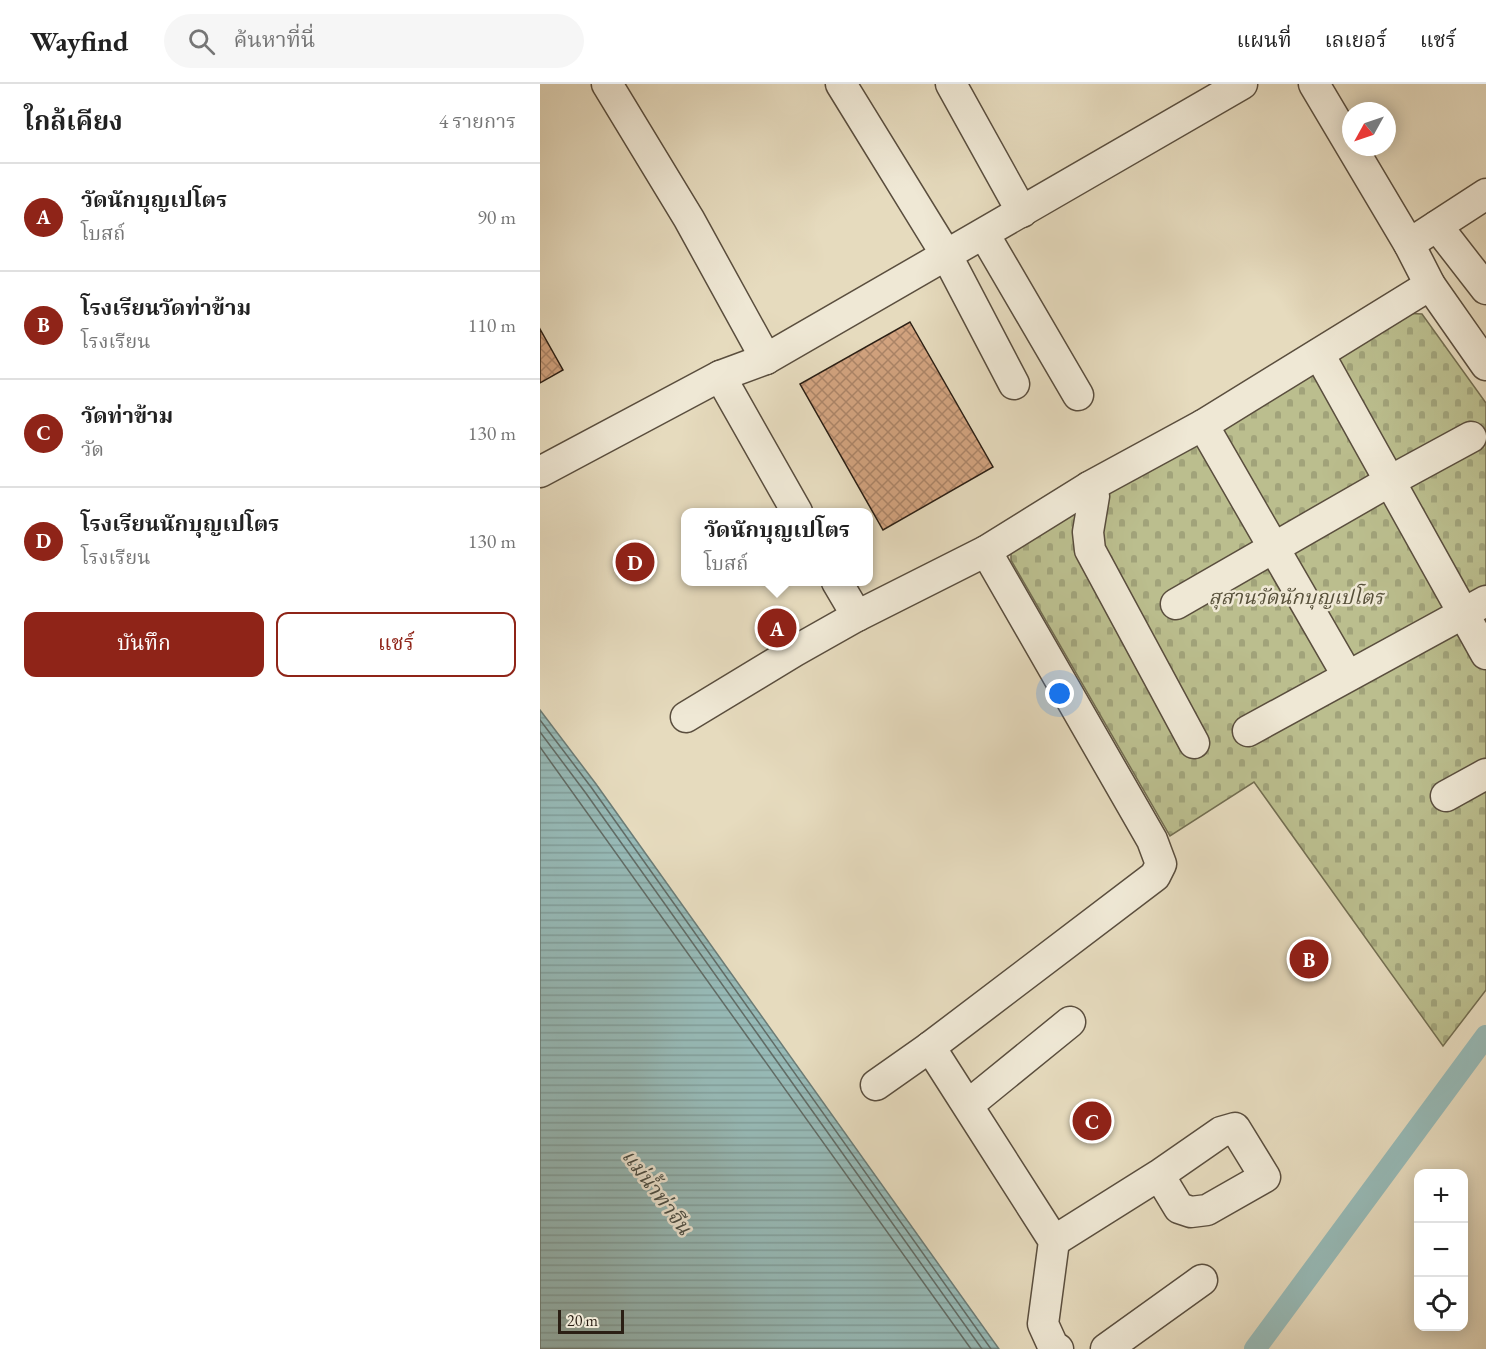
<!DOCTYPE html>
<html lang="th">
<head>
<meta charset="utf-8">
<style>
	body { margin:0; font-family:"EB Garamond","Noto Serif Thai",serif; background:#f6f6f6; color:#222 }
	.controls { position:absolute; right:18px; bottom:18px; display:grid; overflow:hidden; border-radius:12px; box-shadow:0 3px 15px #0003 }
	.controls button { width:54px; height:54px; display:grid; place-items:center; padding:0; border:0; border-bottom:2px solid #e0e0e0; background:#fff; color:#222; font:30px sans-serif }
	.compass { position:absolute; left:802px; top:18px; width:54px; height:54px; border-radius:50%; background:#fff; box-shadow:0 3px 15px #0003; rotate:230deg }
	.scale { position:absolute; left:18px; bottom:15px; width:66px; box-sizing:border-box; padding-left:6px; border:3px solid #2b1f14; border-top:0; font-size:16px; line-height:21px; white-space:nowrap; color:#2b1f14; -webkit-text-stroke:4px #efe8d5; paint-order:stroke }
	.you { position:absolute; left:520px; top:610px; width:21px; height:21px; margin:-15px; border:4px solid #fff; border-radius:50%; background:#1a73e8; box-shadow:0 0 0 9px #1a73e833 }
	.badge { display:grid; place-items:center; width:39px; height:39px; border-radius:50%; background:#8f2418; color:#fff; font-size:20px; font-weight:700 }
	.pin { position:absolute; translate:-50% -50%; border:3px solid #fff; box-shadow:0 2px 6px #0006 }
	.popup { position:absolute; left:141px; top:424px; width:192px; height:78px; box-sizing:border-box; display:grid; place-content:center; border-radius:12px; background:#fff; filter:drop-shadow(0 2px 4px #0005); font-size:20px; white-space:nowrap; color:#767676 }
	.popup b { font-size:22px; color:#222 }
	.popup::after { content:''; position:absolute; left:50%; top:100%; margin-left:-12px; border:12px solid transparent; border-top-color:#fff }
	.list { margin:0; padding:0; list-style:none }
	h2 { display:flex; justify-content:space-between; align-items:center; height:78px; margin:0; padding:0 24px; font-size:26px }
	h2 small { font-size:20px; font-weight:400; color:#767676 }
	.list li { display:grid; grid-template-columns:39px 1fr auto; gap:18px; align-items:center; box-sizing:border-box; height:108px; padding:0 24px; border-top:2px solid #e0e0e0 }
	.list b { display:block; font-size:22px; white-space:nowrap }
	.list p { margin:0; font-size:20px; white-space:nowrap; color:#767676 }
	.list em { font-size:20px; font-style:normal; color:#767676 }
	.actions { display:flex; gap:12px; padding:18px 24px }
	.actions a { flex:1; padding:14px 0; border:2px solid #8f2418; border-radius:12px; text-align:center; font-size:21px; color:#8f2418 }
	.actions .main { background:#8f2418; color:#fff }
	.icon { flex:none; width:33px; height:33px; fill:none; stroke:currentColor; stroke-width:2; stroke-linecap:round; stroke-linejoin:round }
	.map { position:relative; flex:none; width:946px; height:1265px; overflow:hidden }
	header { display:flex; align-items:center; gap:36px; box-sizing:border-box; height:84px; padding:0 30px; background:#fff; border-bottom:2px solid #e0e0e0 }
	header strong { font-size:28px }
	nav { display:flex; gap:33px; margin-inline-start:auto; font-size:21px }
	.search { width:420px; height:54px; background:#f6f6f6; display:flex; align-items:center; gap:15px; box-sizing:border-box; padding:0 21px; border-radius:33px; color:#767676; font-size:22px }
	main { display:flex }
	aside { flex:1; background:#fff }
	.map>svg:first-child { display:block }
</style>
</head>
<body>
<header>
<strong>Wayfind</strong>
<div class="search"><svg class="icon" aria-label="search" viewBox="0 0 24 24"><circle cx="10" cy="10" r="6"/><path d="M15 15l6 6"/></svg>ค้นหาที่นี่</div>
<nav><a>แผนที่</a><a>เลเยอร์</a><a>แชร์</a></nav>
</header>
<main>
<aside>
<h2>ใกล้เคียง<small>4 รายการ</small></h2>
<ul class="list">
<li><span class="badge">A</span><div><b>วัดนักบุญเปโตร</b><p>โบสถ์</p></div><em>90 m</em></li>
<li><span class="badge">B</span><div><b>โรงเรียนวัดท่าข้าม</b><p>โรงเรียน</p></div><em>110 m</em></li>
<li><span class="badge">C</span><div><b>วัดท่าข้าม</b><p>วัด</p></div><em>130 m</em></li>
<li><span class="badge">D</span><div><b>โรงเรียนนักบุญเปโตร</b><p>โรงเรียน</p></div><em>130 m</em></li>
</ul>
<div class="actions"><a class="main">บันทึก</a><a>แชร์</a></div>
</aside>
<div class="map">
<svg width="946" height="1265" viewBox="0 0 946 1265">
	<defs>
		<pattern id="cemetery-stones" width="16" height="16" patternUnits="userSpaceOnUse" patternTransform="scale(1.5)"><rect width="16" height="16" fill="#bbbe8e"/><path d="M2 7V4a2 2 0 0 1 4 0v3zM10 15v-3a2 2 0 0 1 4 0v3z" fill="#a1a37a"/></pattern>
		<pattern id="water-rules" width="6" height="5" patternUnits="userSpaceOnUse" patternTransform="scale(1.5)"><rect width="6" height="5" fill="#97bab7"/><path d="M0 2.5h6" fill="none" stroke="#829f9c"/></pattern>
		<pattern id="building-cross-hatch" width="8" height="8" patternUnits="userSpaceOnUse" patternTransform="scale(1.5)"><rect width="8" height="8" fill="#d2a37f"/><path d="M0 0l8 8M0 8l8-8" fill="none" stroke="#ab8467"/></pattern>
	</defs>
	<rect width="100%" height="100%" fill="#e6dbbe"/>
	<filter id="stains"><feTurbulence type="fractalNoise" baseFrequency=".00333" numOctaves="4"/><feColorMatrix values="0 0 0 0 .2 0 0 0 0 .09 0 0 0 0 .02 0 0 0 .5 -.17"/></filter>
	<radialGradient id="worn" r=".72"><stop offset=".6" stop-color="#630" stop-opacity="0"/><stop offset="1" stop-color="#630" stop-opacity=".3"/></radialGradient>
	<polygon fill="url(#cemetery-stones)" stroke="#736e51" stroke-width="1.5" points="861,229 882,230 946,319 946,906 903,962 714,698 630,752 471,476 471,464"/>
	<polygon fill="url(#water-rules)" stroke="#6c7c76" stroke-width="1.5" points="0,626 56,700 459,1265 0,1265"/>
	<g fill="none" stroke-linecap="round" stroke-linejoin="round">
		<g stroke="#616c66" stroke-width="1.5">
			<polyline points="0,636 51,703 451,1265"/>
			<polyline points="0,648 45,708 442,1265"/>
			<polyline points="0,663 431,1265"/>
		</g>
		<polyline stroke="#97bab7" stroke-width="22" points="715,1265 946,952"/>
	</g>
	<g fill="url(#building-cross-hatch)" stroke="#2b1f14" stroke-width="1.5">
		<polygon points="370,238 453,383 343,446 260,300"/>
		<polygon points="0,245 23,286 0,299"/>
	</g>
	<g fill="none" stroke-linecap="round" stroke-linejoin="round">
		<g stroke="#5a4e3e" stroke-width="33">
			<g id="minor">
				<polyline points="67,0 149,135 226,275"/>
				<polyline points="301,0 407,172 474,300"/>
				<polyline points="411,0 482,128"/>
				<polyline points="774,0 869,160 890,201 946,281"/>
				<polyline points="897,142 946,205"/>
				<polyline points="444,150 538,311"/>
				<polyline points="869,160 946,110"/>
				<polyline points="779,270 946,570"/>
				<polyline points="180,292 257,428"/>
				<polyline points="663,341 807,591"/>
				<polyline points="0,388 180,292 226,275 702,0"/>
				<polyline points="549,403 554,412 548,448 550,466 654,659"/>
				<polyline points="297,498 317,532"/>
				<polyline points="636,520 850,397 931,353"/>
				<polyline points="146,633 255,567 317,532 446,467 549,403 663,341 890,201"/>
				<polyline points="708,647 946,517"/>
				<polyline points="906,712 946,690"/>
				<polyline points="390,963 514,1157 503,1240 513,1262 518,1265"/>
				<polyline points="336,1001 390,963 615,792 621,780 612,756 446,467"/>
				<polyline points="428,1021 530,938"/>
				<polyline points="514,1157 619,1091 681,1048 695,1044 725,1093 667,1126 651,1128 639,1124 619,1091"/>
				<polyline points="566,1265 662,1196"/>
			</g>
		</g>
		<use href="#minor" stroke="#efe8d5" stroke-width="30"/>
	</g>
	<g text-anchor="middle" stroke-width="5" stroke-linejoin="round" paint-order="stroke">
		<g font-size="20" font-style="italic" fill="#564f39" stroke="#efe8d5">
			<text x="756" y="520">สุสานวัดนักบุญเปโตร</text>
		</g>
		<g font-size="21" font-style="italic" fill="#4b4e45" stroke="#efe8d5">
			<text transform="translate(117 1108) rotate(53)" y="7">แม่น้ำท่าจีน</text>
		</g>
	</g>
	<rect width="100%" height="100%" filter="url(#stains)"/>
	<rect width="100%" height="100%" fill="url(#worn)"/>
</svg>
<div class="controls">
<button>+</button>
<button>−</button>
<button><svg class="icon" aria-label="locate" viewBox="0 0 24 24"><circle cx="12" cy="12" r="6"/><path d="M12 2v4M12 18v4M2 12h4M18 12h4"/></svg></button>
</div>
<svg class="compass" viewBox="-18 -18 36 36"><path d="M0-13l5 13h-10z" fill="#e53935"/><path d="M0 13l5-13h-10z" fill="#767676"/></svg>
<div class="scale">20 m</div>
<div class="you"></div>
<div class="pin badge" style="left:237px;top:544px">A</div>
<div class="popup"><b>วัดนักบุญเปโตร</b>โบสถ์</div>
<div class="pin badge" style="left:769px;top:875px">B</div>
<div class="pin badge" style="left:552px;top:1037px">C</div>
<div class="pin badge" style="left:95px;top:478px">D</div>
</div>
</main>
</body>
</html>
